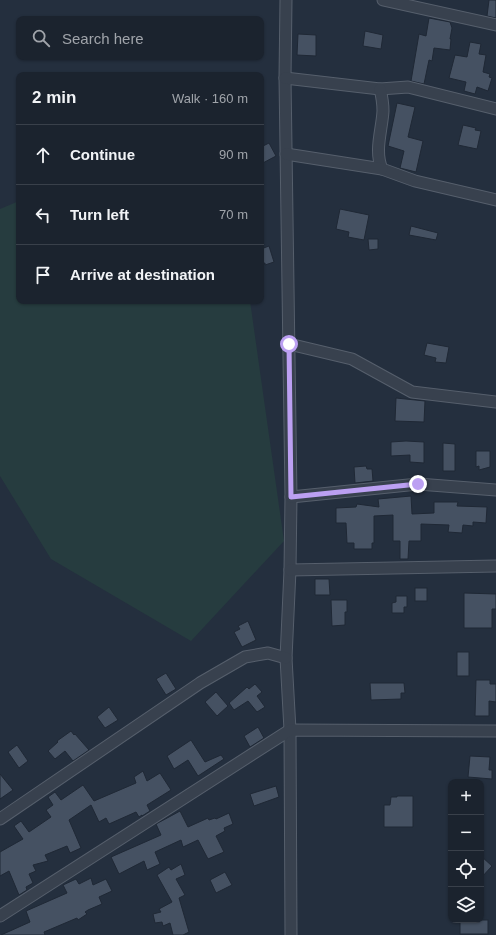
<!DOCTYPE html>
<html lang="en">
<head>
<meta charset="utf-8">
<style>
	body { margin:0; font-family:Arial,sans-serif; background:#242b36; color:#f1f3f6 }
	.controls { position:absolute; right:12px; bottom:12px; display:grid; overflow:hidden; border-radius:8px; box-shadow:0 1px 3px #0004 }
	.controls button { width:36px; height:36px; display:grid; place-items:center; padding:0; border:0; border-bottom:1px solid #39404a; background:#1b232e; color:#f1f3f6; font:20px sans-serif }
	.stop { position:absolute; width:12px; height:12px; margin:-9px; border:3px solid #bca0f2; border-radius:50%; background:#fff }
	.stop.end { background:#bca0f2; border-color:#fff; box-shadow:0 1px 4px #0008 }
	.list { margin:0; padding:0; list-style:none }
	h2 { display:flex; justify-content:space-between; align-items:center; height:52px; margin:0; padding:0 16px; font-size:17px }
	h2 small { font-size:13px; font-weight:400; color:#a0a4aa }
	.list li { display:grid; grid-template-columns:26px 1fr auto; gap:12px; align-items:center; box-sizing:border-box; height:60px; padding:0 16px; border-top:1px solid #39404a }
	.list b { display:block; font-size:15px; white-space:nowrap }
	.list em { font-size:13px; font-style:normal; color:#a0a4aa }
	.icon { flex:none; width:22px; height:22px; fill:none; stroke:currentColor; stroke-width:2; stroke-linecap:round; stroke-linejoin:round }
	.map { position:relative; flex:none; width:496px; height:935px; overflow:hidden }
	.search { position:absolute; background:#1b232e; box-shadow:0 1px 3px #0004; left:16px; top:16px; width:248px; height:44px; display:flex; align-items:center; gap:10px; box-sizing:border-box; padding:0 14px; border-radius:8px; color:#a0a4aa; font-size:15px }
	.panel { position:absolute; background:#1b232e; box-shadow:0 1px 3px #0004; left:16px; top:72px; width:248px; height:232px; border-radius:8px }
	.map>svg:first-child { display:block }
</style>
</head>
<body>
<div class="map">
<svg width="496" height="935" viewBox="0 0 496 935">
	<rect width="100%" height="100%" fill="#242f3e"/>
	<polygon fill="#263c3f" points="19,201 19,301 250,301 284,541 191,641 51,559 0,476 0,209"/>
	<g fill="#455162" stroke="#1f2835">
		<polygon points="489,0 496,0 496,18 487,16"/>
		<polygon points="429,18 450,22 452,28 450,39 451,39 450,50 434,48 432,61 429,60 424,84 411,81 419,34 426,36"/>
		<polygon points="365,31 383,35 381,49 363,46"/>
		<polygon points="298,34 316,35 316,56 297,55"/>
		<polygon points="470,42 481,44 479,54 486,55 483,72 490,74 489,77 492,78 488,91 477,87 475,94 464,91 466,82 449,78 455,55 467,57"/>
		<polygon points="397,103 415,107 408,137 423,141 416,172 400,168 404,151 388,146"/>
		<polygon points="463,125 476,128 475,130 481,131 477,149 458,145"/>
		<polygon points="269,143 276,156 261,164 261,147"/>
		<polygon points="340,209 369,215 364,240 348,237 349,232 336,229"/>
		<polygon points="411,226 438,233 436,240 409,235"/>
		<polygon points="368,239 378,239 378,249 369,250"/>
		<polygon points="269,246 274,262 265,265 265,263 261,264 261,249"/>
		<polygon points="427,343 449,347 446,363 435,362 436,358 424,355"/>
		<polygon points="396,398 425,401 424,422 395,421"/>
		<polygon points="406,441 424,442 424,463 410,462 410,455 391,456 391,442"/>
		<polygon points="443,443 455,444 455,471 443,471"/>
		<polygon points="476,451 490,451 490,467 479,470 479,466 476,467"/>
		<polygon points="366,466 367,469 372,469 373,481 355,483 354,467"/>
		<polygon points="411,496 412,514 434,513 434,502 458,502 457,506 487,507 486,523 473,522 473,526 463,525 462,533 448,532 449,525 421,524 421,541 409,541 408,559 400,559 400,541 393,541 393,515 374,516 374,543 372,543 372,549 354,549 354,543 347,543 346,523 336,523 336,508 356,507 357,504 379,507 378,499"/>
		<polygon points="315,579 329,579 330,595 315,595"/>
		<rect x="415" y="588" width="12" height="13"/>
		<polygon points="464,593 496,594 496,609 492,609 492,628 464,628"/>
		<polygon points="396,596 407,596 407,607 404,607 404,613 392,613 392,603 396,602"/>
		<polygon points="331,600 347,600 347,612 345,612 345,625 332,626"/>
		<polygon points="248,621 256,640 242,647 234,632 240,629 238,626"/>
		<rect x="457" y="652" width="12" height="24"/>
		<polygon points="166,673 176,689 166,695 156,679"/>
		<polygon points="476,680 490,680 490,684 496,684 496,702 489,701 489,716 475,716"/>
		<polygon points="370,683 404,683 405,693 401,693 401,699 371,700"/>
		<polygon points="255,684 262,692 257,696 265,707 257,712 248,701 234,710 229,703 247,687 249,689"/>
		<polygon points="216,692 228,706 217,716 205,702"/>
		<polygon points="109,707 118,720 105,728 97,717"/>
		<polygon points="258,727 264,738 250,747 244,736"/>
		<polygon points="71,731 74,735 75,734 89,750 73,761 65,751 55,759 48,751 58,742 57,741"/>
		<polygon points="191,740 205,762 221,755 224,759 198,776 188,760 174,769 167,756"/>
		<polygon points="17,745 28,761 19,768 8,752"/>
		<polygon points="470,756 490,757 489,770 492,770 492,779 468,777"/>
		<polygon points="143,771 147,781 160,773 171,790 147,805 150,811 142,816 142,815 139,817 136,812 109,824 106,818 99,822 91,805 69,820 81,848 70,853 67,846 45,855 48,861 33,865 36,871 29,874 33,883 26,887 27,890 19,895 9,871 0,876 0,852 23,839 14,826 21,821 29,832 51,817 46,810 53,805 48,797 55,792 61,800 83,785 94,801 136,783 134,777"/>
		<polygon points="0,774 13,790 0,799"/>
		<polygon points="276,786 279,797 254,806 250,794"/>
		<polygon points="397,796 413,796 413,827 384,827 384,805 390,805 391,797 397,797"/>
		<polygon points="180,811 188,827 208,818 209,820 215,818 216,819 229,813 233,824 224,828 225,831 216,836 224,852 208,859 198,840 183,847 181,840 155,852 160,864 147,870 144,861 119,874 111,857 161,835 156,824"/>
		<polygon points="481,856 492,866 481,878"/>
		<polygon points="181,864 185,875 176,879 185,895 179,898 189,932 183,935 173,935 170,923 163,926 162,922 155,923 153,914 161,912 159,909 172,902 157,875 169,867 171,870"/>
		<polygon points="225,872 232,885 216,893 210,880"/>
		<polygon points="91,878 93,885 106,879 112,891 99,897 102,904 88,910 85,912 87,914 78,920 77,918 44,932 45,935 1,935 30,922 26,911 67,893 63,885 76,879 79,884"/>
		<rect x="460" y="920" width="28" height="14"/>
	</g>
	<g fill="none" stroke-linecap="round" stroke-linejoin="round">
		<g stroke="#565f6c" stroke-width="13">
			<g id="minor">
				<polyline points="286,0 285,78 291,497 290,570 286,658 290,730 291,935"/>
				<polyline points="383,0 496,25"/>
				<polyline points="285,78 380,89 408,87 496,109"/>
				<path d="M380,89C382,97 383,103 383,111C382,130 374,151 382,169L415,181L496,200"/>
				<polyline points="286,154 382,169"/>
				<polyline points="289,344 352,359 412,392 496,402"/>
				<polyline points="291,497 418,484 496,490"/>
				<polyline points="290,570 496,566"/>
				<polyline points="0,819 200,683 245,657 268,653 286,658"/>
				<polyline points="0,916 290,730 496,731"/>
			</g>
		</g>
		<use href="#minor" stroke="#38414e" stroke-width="11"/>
	</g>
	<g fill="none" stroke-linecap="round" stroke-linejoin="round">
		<polyline stroke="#bca0f2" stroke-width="5" points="289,344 291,497 418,484"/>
	</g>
</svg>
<div class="controls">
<button>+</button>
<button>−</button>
<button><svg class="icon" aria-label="locate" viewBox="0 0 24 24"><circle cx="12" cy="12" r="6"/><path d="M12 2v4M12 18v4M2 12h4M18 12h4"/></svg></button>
<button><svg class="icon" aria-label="layers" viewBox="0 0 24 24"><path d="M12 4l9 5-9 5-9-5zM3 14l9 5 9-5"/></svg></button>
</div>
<div class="stop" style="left:289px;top:344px"></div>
<div class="stop end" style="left:418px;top:484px"></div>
<div class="search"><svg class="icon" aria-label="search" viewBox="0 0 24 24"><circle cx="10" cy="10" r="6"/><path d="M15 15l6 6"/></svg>Search here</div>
<section class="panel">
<h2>2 min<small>Walk · 160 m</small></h2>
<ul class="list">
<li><svg class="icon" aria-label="ahead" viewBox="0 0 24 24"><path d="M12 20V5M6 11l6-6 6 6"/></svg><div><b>Continue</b></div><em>90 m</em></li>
<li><svg class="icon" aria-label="left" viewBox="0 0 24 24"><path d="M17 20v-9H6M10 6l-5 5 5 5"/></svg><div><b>Turn left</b></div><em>70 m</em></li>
<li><svg class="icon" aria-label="arrive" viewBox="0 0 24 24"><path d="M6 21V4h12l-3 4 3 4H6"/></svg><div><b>Arrive at destination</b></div></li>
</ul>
</section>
</div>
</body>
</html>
